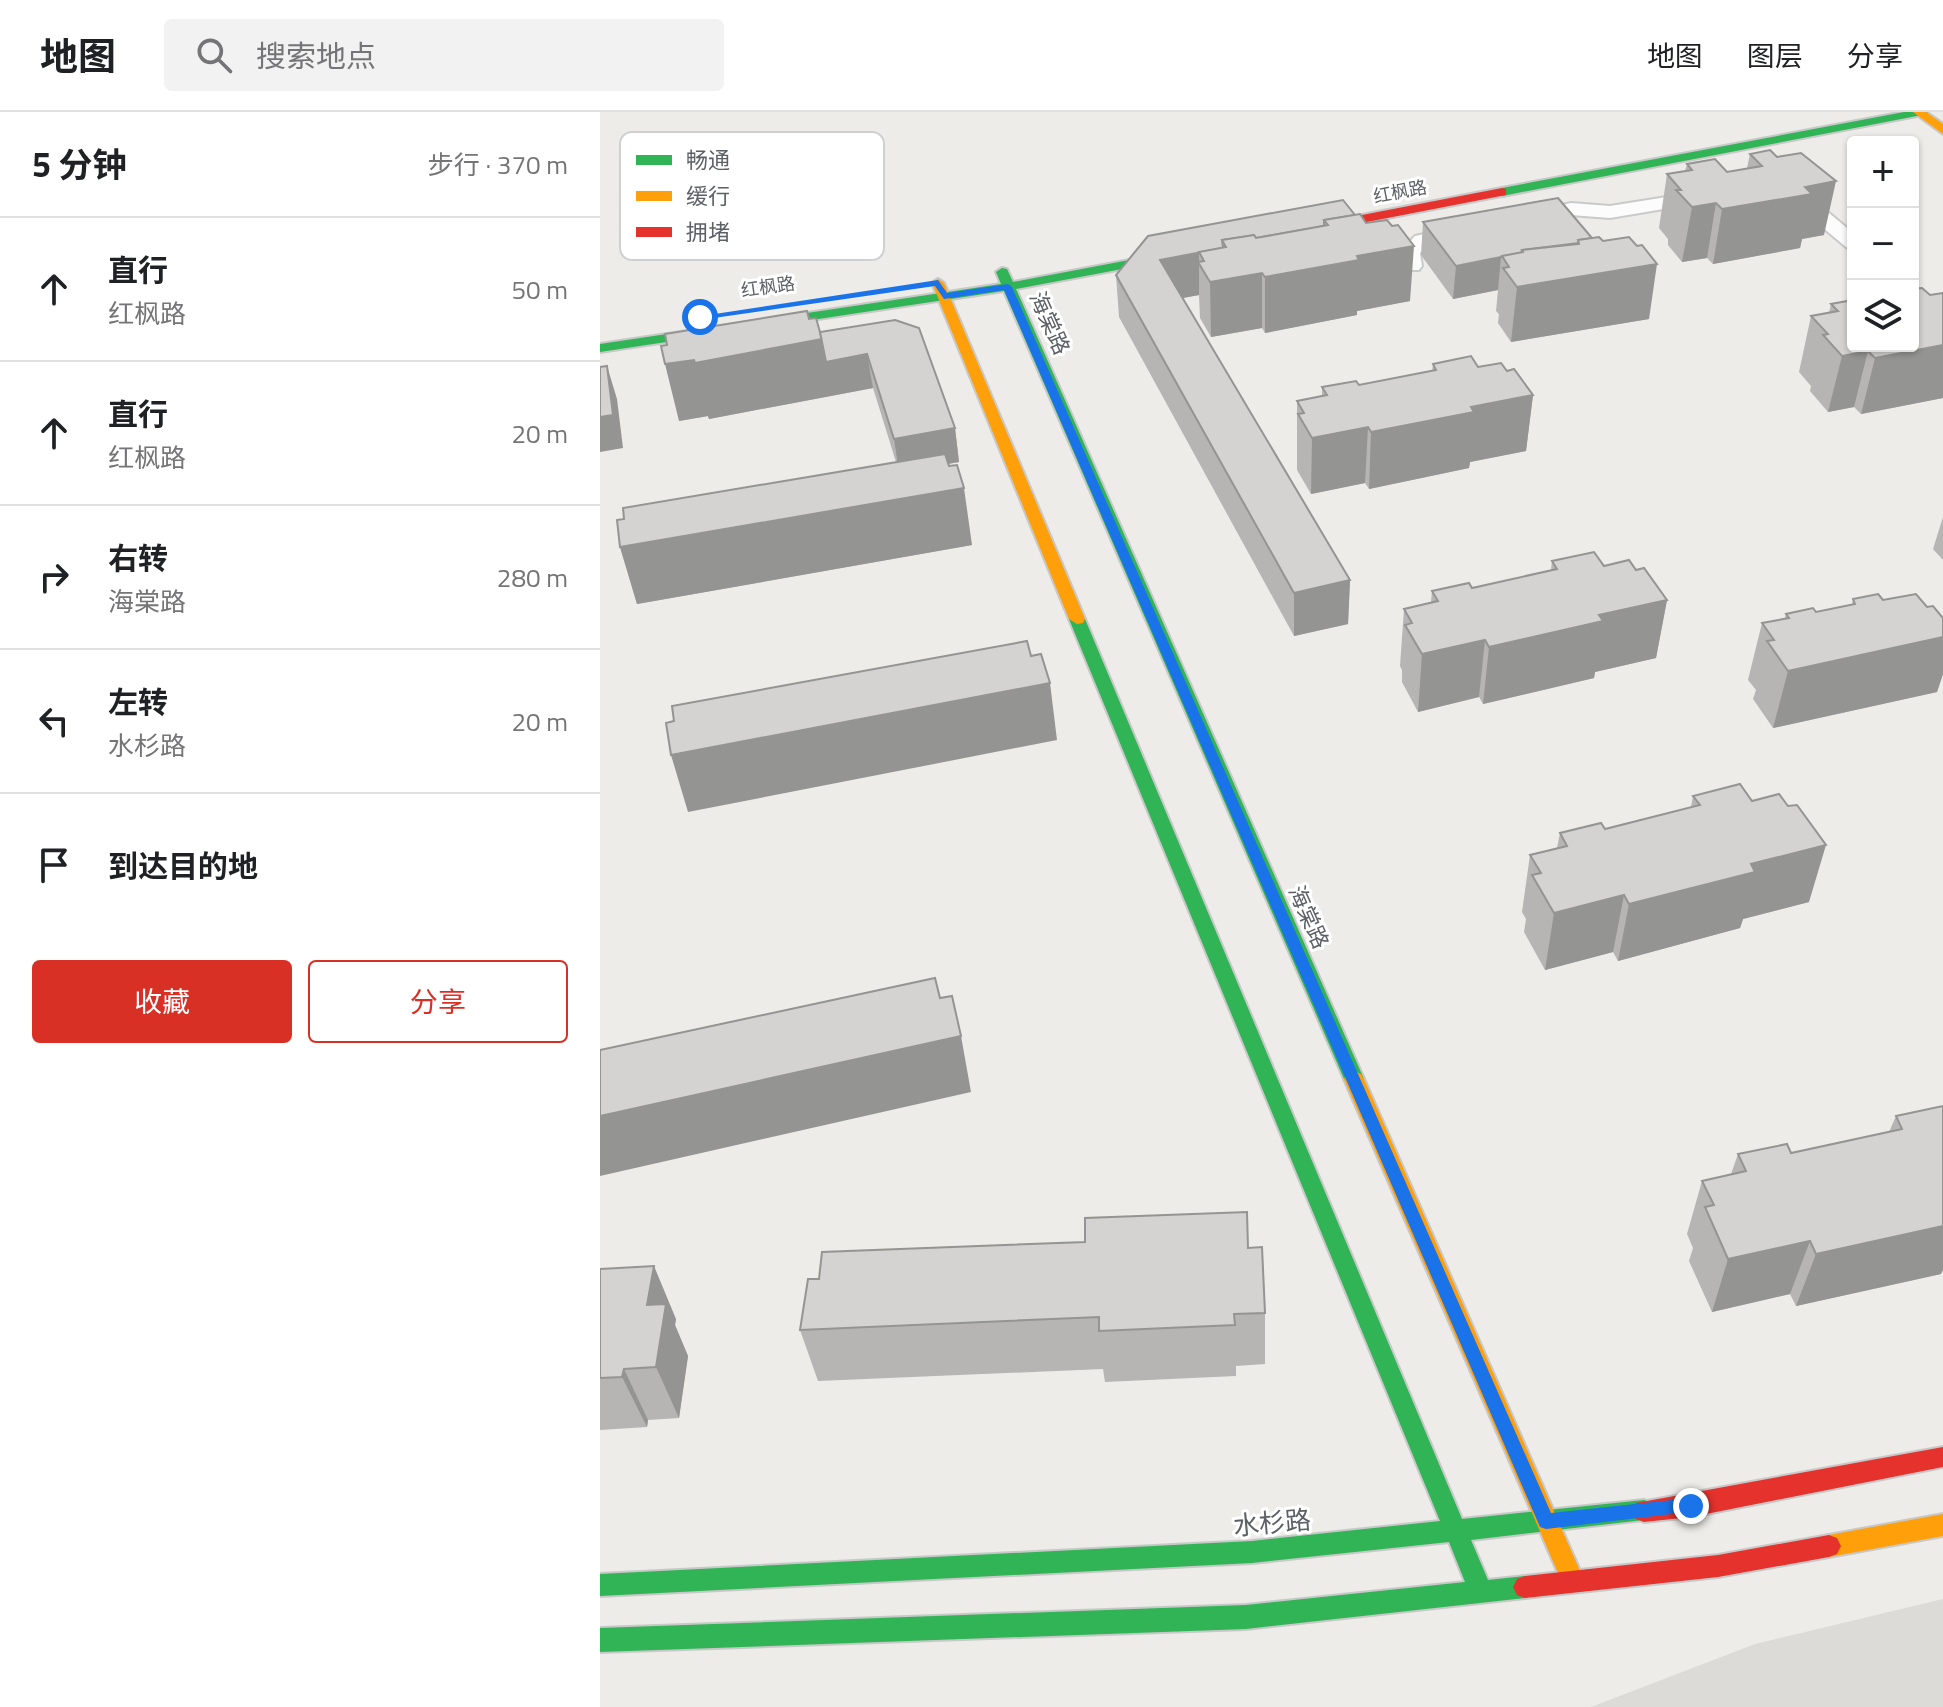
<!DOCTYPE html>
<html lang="zh">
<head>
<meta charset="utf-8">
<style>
	body { margin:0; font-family:"Titillium Web","Noto Sans SC",sans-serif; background:#f2f2f2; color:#202124 }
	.controls { position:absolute; right:24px; top:24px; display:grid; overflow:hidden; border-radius:8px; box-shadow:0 2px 6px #0004 }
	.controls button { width:72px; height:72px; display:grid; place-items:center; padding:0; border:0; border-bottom:2px solid #e0e0e0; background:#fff; color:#202124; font:40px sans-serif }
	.stop { position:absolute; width:24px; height:24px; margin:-18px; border:6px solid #1a73e8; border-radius:50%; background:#fff }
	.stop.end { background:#1a73e8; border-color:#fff; box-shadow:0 2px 8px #0008 }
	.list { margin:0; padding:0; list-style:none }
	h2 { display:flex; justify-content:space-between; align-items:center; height:104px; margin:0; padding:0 32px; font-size:34px }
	h2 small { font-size:26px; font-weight:400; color:#757577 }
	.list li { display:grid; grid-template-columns:52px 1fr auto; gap:24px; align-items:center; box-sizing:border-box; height:144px; padding:0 32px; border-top:2px solid #e0e0e0 }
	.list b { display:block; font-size:30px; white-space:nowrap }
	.list p { margin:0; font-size:26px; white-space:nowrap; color:#757577 }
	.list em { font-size:26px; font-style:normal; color:#757577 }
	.actions { display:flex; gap:16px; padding:24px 32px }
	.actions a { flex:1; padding:18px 0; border:2px solid #d93025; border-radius:8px; text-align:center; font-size:28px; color:#d93025 }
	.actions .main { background:#d93025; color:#fff }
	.icon { flex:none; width:44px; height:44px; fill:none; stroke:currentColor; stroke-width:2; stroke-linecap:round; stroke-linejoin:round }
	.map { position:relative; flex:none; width:1343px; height:1595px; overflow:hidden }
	header { display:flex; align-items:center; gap:48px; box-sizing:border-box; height:112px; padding:0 40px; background:#fff; border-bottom:2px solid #e0e0e0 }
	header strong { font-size:38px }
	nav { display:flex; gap:44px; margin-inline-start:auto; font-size:28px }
	.search { width:560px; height:72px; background:#f2f2f2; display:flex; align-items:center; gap:20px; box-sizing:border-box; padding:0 28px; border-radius:8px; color:#757577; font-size:30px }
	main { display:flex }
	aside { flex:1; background:#fff }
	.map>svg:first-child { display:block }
</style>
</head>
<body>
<header>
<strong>地图</strong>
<div class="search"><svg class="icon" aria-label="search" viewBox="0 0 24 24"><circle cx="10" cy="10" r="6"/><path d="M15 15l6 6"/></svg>搜索地点</div>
<nav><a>地图</a><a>图层</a><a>分享</a></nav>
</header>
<main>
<aside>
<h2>5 分钟<small>步行 · 370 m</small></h2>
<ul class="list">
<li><svg class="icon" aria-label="ahead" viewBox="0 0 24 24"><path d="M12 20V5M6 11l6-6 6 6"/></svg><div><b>直行</b><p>红枫路</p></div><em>50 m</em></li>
<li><svg class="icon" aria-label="ahead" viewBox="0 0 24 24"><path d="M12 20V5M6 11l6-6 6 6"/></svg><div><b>直行</b><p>红枫路</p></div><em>20 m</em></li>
<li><svg class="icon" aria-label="right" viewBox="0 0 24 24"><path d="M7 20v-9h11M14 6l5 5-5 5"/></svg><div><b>右转</b><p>海棠路</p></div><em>280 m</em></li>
<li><svg class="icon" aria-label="left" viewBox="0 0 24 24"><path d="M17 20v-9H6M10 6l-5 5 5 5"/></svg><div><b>左转</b><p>水杉路</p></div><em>20 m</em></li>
<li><svg class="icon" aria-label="arrive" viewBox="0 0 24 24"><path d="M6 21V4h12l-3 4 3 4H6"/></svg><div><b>到达目的地</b></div></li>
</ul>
<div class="actions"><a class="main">收藏</a><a>分享</a></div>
</aside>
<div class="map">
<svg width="1343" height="1595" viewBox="0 0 1343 1595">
	<rect width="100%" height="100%" fill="#edece8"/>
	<polygon fill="#dddbd8" points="1343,1487 1343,1595 991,1595 1155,1532"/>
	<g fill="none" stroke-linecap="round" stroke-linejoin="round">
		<g stroke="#c9caca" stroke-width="4">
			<g id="lane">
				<polygon points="1198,79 1205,81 1253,121 1253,137 1246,135 1191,89 1188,85"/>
				<polygon points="1098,80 1108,86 1105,90 1010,106 971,103 929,112 919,106 922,102 971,91 1010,94"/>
				<polygon points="857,115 864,117 867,121 864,125 829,133 820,141 822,154 819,158 805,158 800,140 815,124"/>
			</g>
		</g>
		<g stroke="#c8c8c9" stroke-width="4">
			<g id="fast">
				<polygon points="1304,0 1328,0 1322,3 902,84 896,80 902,76"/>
				<polygon points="582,138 588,142 586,145 416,177 764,967 761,972 754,975 747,972 744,967 404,179 0,240 0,232 401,172 396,160 402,156 407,157 413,170"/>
				<polygon points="477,502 485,507 862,1407 1044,1388 1052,1391 1055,1399 1052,1407 871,1428 888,1468 925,1464 933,1467 937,1475 933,1483 925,1486 646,1517 0,1540 0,1516 646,1493 865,1470 849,1430 652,1451 0,1484 0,1462 652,1429 840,1409 469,507"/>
			</g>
		</g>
		<g stroke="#c8c8c9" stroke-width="4">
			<g id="slow">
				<polygon points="1313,0 1326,0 1343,12 1343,22"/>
				<polygon points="338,167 344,171 485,507 483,511 477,512 469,507 332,171"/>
				<polygon points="754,959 761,962 764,967 981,1461 985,1469 981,1477 973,1480 965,1477 744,967 747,962"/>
				<polygon points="1343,1402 1343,1424 1229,1445 1221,1442 1217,1434 1221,1426 1229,1423"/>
			</g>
		</g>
		<g stroke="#c8c8c9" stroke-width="4">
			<g id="jam">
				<polygon points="902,76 906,77 906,83 705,122 699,118 705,114"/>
				<polygon points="1343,1335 1343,1355 1091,1405 1044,1410 1036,1407 1033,1399 1036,1391"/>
				<polygon points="1229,1423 1237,1426 1241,1434 1237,1442 1229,1445 1118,1465 925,1486 917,1483 913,1475 917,1467 925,1464 1118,1443"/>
			</g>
		</g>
		<use href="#lane" fill="#fcfcfc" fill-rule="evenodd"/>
		<use href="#fast" fill="#30b455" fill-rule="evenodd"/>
		<use href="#slow" fill="#ff9f0a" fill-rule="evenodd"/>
		<use href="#jam" fill="#e5322d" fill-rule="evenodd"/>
	</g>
	<g fill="#b6b5b4">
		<polygon points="1150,42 1224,123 1202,127 1200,136 1113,152 1107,146 1082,150 1068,133 1068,127 1059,116 1067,62 1085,59 1087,52 1127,60 1147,56"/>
		<polygon points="958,86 1049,207 911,230 898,211 899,202 896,199 898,178 853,187 821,143 823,110"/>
		<polygon points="743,88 810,189 757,199 757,203 665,221 662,216 611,225 600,206 599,183 582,186 750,468 748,512 694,524 519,205 516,163"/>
		<polygon points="1322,176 1330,183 1343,181 1343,286 1261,302 1254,295 1228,300 1210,279 1211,274 1199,260 1211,204 1229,201 1231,192 1253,188 1253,234 1313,234 1313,177"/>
		<polygon points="295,208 355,316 359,350 348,352 372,433 37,492 20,435 296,350 273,276 109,307 108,304 79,309 220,220"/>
		<polygon points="833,252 907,259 933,283 926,339 870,350 869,356 769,377 765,371 711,382 697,358 697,289 722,284 722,275 759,273 832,259"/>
		<polygon points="1343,405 1343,448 1333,437"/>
		<polygon points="952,449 1004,454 1036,458 1067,488 1056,546 995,560 994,566 883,592 879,585 818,600 802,570 802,558 800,554 804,497 831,490 832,479 872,476 951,458"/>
		<polygon points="1253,487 1283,488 1327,495 1343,506 1343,562 1337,580 1173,616 1153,587 1156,578 1148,568 1162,511 1185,506 1186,502 1216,500 1252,493"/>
		<polygon points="1093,684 1209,790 1143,807 1140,816 1018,849 1013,840 945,858 924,820 926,807 922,800 930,743 957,736 960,721 1005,717 1091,695"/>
		<polygon points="1343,994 1341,1162 1196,1194 1190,1182 1112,1200 1089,1149 1093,1136 1087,1122 1102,1069 1131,1062 1138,1042 1191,1041 1289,1020 1296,1004"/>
		<polygon points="648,1136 665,1201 665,1252 636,1254 636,1264 505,1270 503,1257 218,1269 200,1218"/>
		<polygon points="0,1157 76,1207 75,1213 88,1244 79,1306 48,1308 47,1315 0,1318"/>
	</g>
	<g fill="#949492">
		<polygon points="1236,69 1224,123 1202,127 1200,136 1113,152 1122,97 1205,75"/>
		<polygon points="1116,91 1107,146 1082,150 1092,95"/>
		<polygon points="728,117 814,134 810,189 757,199 757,203 665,221 665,165 662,161 662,216 611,225 610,170 626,136"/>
		<polygon points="599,141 599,183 562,190 560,148"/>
		<polygon points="901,145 898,178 853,187 856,154"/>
		<polygon points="1057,152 1049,207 911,230 917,175"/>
		<polygon points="222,227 267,242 273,276 109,307 108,304 79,309 65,252"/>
		<polygon points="1343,233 1343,286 1261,302 1275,246"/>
		<polygon points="1268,239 1254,295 1228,300 1242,244"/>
		<polygon points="7,254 17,287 23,336 0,340 0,305"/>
		<polygon points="933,283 926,339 870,350 869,356 769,377 771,320 871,295"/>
		<polygon points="768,315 765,371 711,382 712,326"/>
		<polygon points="355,316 359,350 299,360 294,327"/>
		<polygon points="364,376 372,433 37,492 20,435"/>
		<polygon points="750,468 748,512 694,524 694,481"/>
		<polygon points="1067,488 1056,546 995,560 994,566 883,592 889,535 999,503"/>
		<polygon points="1343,525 1343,562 1337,580 1173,616 1188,559"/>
		<polygon points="885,528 879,585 818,600 822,542"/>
		<polygon points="450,571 457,628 88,700 71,643"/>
		<polygon points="1226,733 1209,790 1143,807 1140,816 1018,849 1029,792 1151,752"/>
		<polygon points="1024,783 1013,840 945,858 954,801"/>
		<polygon points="361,924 371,980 0,1064 0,1004"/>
		<polygon points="1343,1114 1343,1158 1341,1162 1196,1194 1216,1142"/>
		<polygon points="1210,1129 1190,1182 1112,1200 1128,1147"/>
		<polygon points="54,1154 76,1207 75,1213 88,1244 79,1306 56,1255 47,1193"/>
		<polygon points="24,1257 48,1308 47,1315 22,1265"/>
	</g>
	<g fill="#d4d3d1" stroke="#949492" stroke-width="2">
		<polygon points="1170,38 1177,45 1201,41 1236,69 1205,75 1212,82 1122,97 1116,91 1092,95 1076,78 1081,78 1067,62 1092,58 1087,52 1115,47 1127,60 1162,54 1150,42"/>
		<polygon points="958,86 992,126 978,128 979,131 922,138 921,141 856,154 823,110"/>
		<polygon points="743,88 755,103 724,108 724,114 656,126 654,123 622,128 623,136 560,148 750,468 694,481 516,163 548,124"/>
		<polygon points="760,102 766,111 787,108 792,114 798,113 814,134 757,144 759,148 665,165 662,161 610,170 598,150 604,149 599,140 626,135 622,128 654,123 656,126 728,113 724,108"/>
		<polygon points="999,125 1003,129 1029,125 1037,134 1042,133 1057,152 917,175 903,156 909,155 902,144 923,140 922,138 979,132 978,128"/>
		<polygon points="1322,176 1330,183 1343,181 1343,233 1275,246 1268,239 1242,244 1223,223 1228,222 1211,204 1238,199 1231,192 1253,188 1253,234 1313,234 1313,177"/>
		<polygon points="207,199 209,207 216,206 222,227 95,251 94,248 65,252 61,234 67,233 65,222"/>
		<polygon points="295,208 319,216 355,316 294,327 267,242 226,250 220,220"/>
		<polygon points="871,244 878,255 901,251 907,259 914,257 933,283 871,295 874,300 771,320 768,315 712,326 698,302 704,301 697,289 727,283 722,275 756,269 759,273 836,258 833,252"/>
		<polygon points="7,254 13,303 0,305 0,255"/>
		<polygon points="345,342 349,354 357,353 364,376 20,435 17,408 24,407 23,396"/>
		<polygon points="994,440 1004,454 1029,448 1036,458 1044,456 1067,488 999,503 1003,509 889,535 885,528 822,542 805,513 812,511 804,497 838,489 832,479 869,471 872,476 957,457 952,449"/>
		<polygon points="1278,482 1283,488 1316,482 1327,495 1333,494 1343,506 1343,525 1188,559 1167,529 1174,528 1162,511 1189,506 1186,502 1213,496 1216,500 1255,492 1253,487"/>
		<polygon points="427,529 431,544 441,542 450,571 71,643 66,611 74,609 72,594"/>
		<polygon points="1140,672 1152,689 1179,682 1188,694 1197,693 1226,733 1151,752 1155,760 1029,792 1024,783 954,801 932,763 941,761 930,743 967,734 960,721 1001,711 1005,717 1100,693 1093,684"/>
		<polygon points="335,866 340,886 352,884 361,924 0,1004 0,938"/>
		<polygon points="1343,994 1343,1114 1216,1142 1210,1129 1128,1147 1105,1095 1114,1093 1102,1069 1146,1059 1138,1042 1187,1032 1191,1041 1302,1017 1296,1004"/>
		<polygon points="647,1100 648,1136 662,1135 665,1201 634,1202 635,1213 499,1219 499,1205 200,1218 208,1167 219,1167 222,1140 485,1130 485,1106"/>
		<polygon points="54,1154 47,1193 66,1192 56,1255 24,1257 22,1265 0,1266 0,1157"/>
	</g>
	<polygon fill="#1a73e8" points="338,168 347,181 408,172 412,175 951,1401 1091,1386 1097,1389 1099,1394 1097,1399 946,1417 940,1415 404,178 344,187 335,174 100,208 95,205"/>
	<g text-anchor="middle" stroke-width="6" stroke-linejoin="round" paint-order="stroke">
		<g font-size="18" fill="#5d6166" stroke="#fff">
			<text transform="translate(800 80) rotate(-11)" y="6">红枫路</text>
			<text transform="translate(168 175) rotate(-8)" y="6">红枫路</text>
		</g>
		<g font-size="22" fill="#5d6166" stroke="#fff">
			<text transform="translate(450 211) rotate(66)" y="8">海棠路</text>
			<text transform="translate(709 805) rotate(66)" y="8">海棠路</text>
		</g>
		<g font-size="26" fill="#5d6166" stroke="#fff">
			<text transform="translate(672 1411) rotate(-5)" y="9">水杉路</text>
		</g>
	</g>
	<rect x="20" y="20" width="264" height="128" rx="12" fill="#fff" stroke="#ced0d1" stroke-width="2"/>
	<rect x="36" y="43" width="36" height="10" fill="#30b455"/>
	<rect x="36" y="79" width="36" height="10" fill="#ff9f0a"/>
	<rect x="36" y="115" width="36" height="10" fill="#e5322d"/>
	<g font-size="22" fill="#5d6166">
		<text x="86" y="56">畅通</text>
		<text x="86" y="92">缓行</text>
		<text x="86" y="128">拥堵</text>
	</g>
</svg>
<div class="controls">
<button>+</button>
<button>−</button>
<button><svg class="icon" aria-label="layers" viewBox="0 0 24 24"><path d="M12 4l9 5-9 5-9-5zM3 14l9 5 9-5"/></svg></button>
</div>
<div class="stop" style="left:100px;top:205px"></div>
<div class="stop end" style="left:1091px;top:1394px"></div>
</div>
</main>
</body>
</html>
